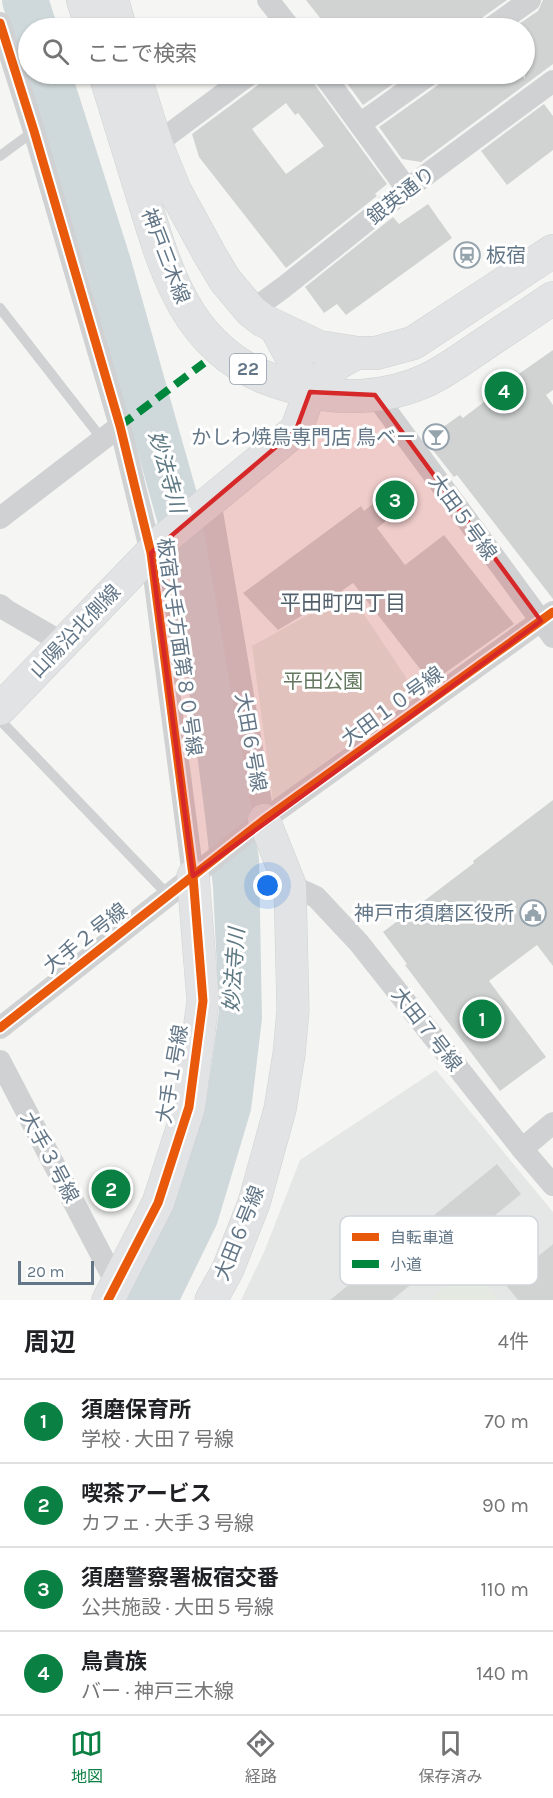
<!DOCTYPE html>
<html lang="ja">
<head>
<meta charset="utf-8">
<style>
	body { margin:0; font-family:Karla,"Noto Sans JP",sans-serif; background:#f6f6f6; color:#202124 }
	.scale { position:absolute; left:18px; bottom:15px; width:76px; box-sizing:border-box; padding-left:6px; border:3px solid #627687; border-top:0; font-size:16px; line-height:21px; white-space:nowrap; color:#627687; -webkit-text-stroke:4px #fff; paint-order:stroke }
	.you { position:absolute; left:268px; top:886px; width:21px; height:21px; margin:-15px; border:4px solid #fff; border-radius:50%; background:#1a73e8; box-shadow:0 0 0 9px #1a73e833 }
	.badge { display:grid; place-items:center; width:39px; height:39px; border-radius:50%; background:#0b8043; color:#fff; font-size:20px; font-weight:700 }
	.pin { position:absolute; translate:-50% -50%; border:3px solid #fff; box-shadow:0 2px 6px #0006 }
	.list { margin:0; padding:0; list-style:none }
	h2 { display:flex; justify-content:space-between; align-items:center; height:78px; margin:0; padding:0 24px; font-size:26px }
	h2 small { font-size:20px; font-weight:400; color:#757577 }
	.list li { display:grid; grid-template-columns:39px 1fr auto; gap:18px; align-items:center; box-sizing:border-box; height:84px; padding:0 24px; border-top:2px solid #e0e0e0 }
	.list b { display:block; font-size:22px; white-space:nowrap }
	.list p { margin:0; font-size:20px; white-space:nowrap; color:#757577 }
	.list em { font-size:20px; font-style:normal; color:#757577 }
	.icon { flex:none; width:33px; height:33px; fill:none; stroke:currentColor; stroke-width:2; stroke-linecap:round; stroke-linejoin:round }
	.map { position:relative; flex:none; width:553px; height:1300px; overflow:hidden }
	.search { position:absolute; background:#fff; box-shadow:0 2px 4px #0004; left:18px; right:18px; top:18px; height:66px; display:flex; align-items:center; gap:15px; box-sizing:border-box; padding:0 21px; border-radius:33px; color:#757577; font-size:22px }
	.sheet { height:414px; background:#fff }
	nav { display:flex; justify-content:space-around; align-items:center; box-sizing:border-box; height:84px; border-top:2px solid #e0e0e0; background:#fff; font-size:16px; color:#757577 }
	nav a { display:grid; justify-items:center; gap:3px }
	nav .on { color:#0b8043 }
	.map>svg:first-child { display:block }
</style>
</head>
<body>
<div class="map">
<svg width="553" height="1300" viewBox="0 0 553 1300">
	<rect width="100%" height="100%" fill="#f5f6f3"/>
	<polygon fill="#e5e7e6" points="436,1070 553,1212 553,1300 241,1300 264,1252 300,1160"/>
	<g fill="#e4e9e1">
		<polygon points="349,592 417,694 273,801 252,646"/>
		<polygon points="470,1267 499,1300 429,1300"/>
	</g>
	<polygon fill="#cfd8da" points="206,534 259,858 262,1019 251,1110 217,1224 180,1300 126,1300 173,1208 206,1102 219,1011 213,887 205,816 173,567"/>
	<g fill="none" stroke-linecap="round" stroke-linejoin="round">
		<g stroke="#cfd8da" stroke-width="46">
			<polyline points="25,0 34,28"/>
			<polyline points="48,74 108,263 190,553 197,613"/>
		</g>
	</g>
	<g fill="#d1d3d3" fill-rule="evenodd">
		<polygon points="306,0 507,0 483,17 478,28 401,28 394,19 381,28 328,28"/>
		<polygon points="543,0 553,0 553,64 421,162 402,159 379,127 438,85 442,80 443,74 520,74 525,79 525,28 513,28 538,11"/>
		<path d="M267,74H307L387,184L375,194L377,196L286,268L199,157L192,134L258,85ZM286,103L295,115L298,113L324,146L286,174L252,129Z"/>
		<polygon points="357,74 407,74 363,105 346,82"/>
		<polygon points="544,104 553,116 553,150 507,185 481,151"/>
		<polygon points="428,204 452,238 346,315 337,304 324,313 305,287 393,217 399,224"/>
		<polygon points="553,350 553,390 546,395 553,405 553,599 457,475 454,477 425,440 460,415 463,418 501,389 500,387"/>
		<polygon points="404,479 418,496 377,528 405,565 444,535 514,624 431,683 353,583 336,595 278,630 243,593 361,506 364,511"/>
		<polygon points="553,800 553,966 537,945 489,981 546,1057 500,1091 405,965 407,964 383,932 474,863 473,861"/>
		<polygon points="497,1164 521,1194 392,1300 330,1300"/>
		<polygon points="553,1244 553,1300 518,1300 505,1284"/>
	</g>
	<g fill="none" stroke-linecap="round" stroke-linejoin="round">
		<g stroke="#d0d2d3" stroke-width="33">
			<g id="secondary">
				<polyline points="276,329 310,392"/>
				<polyline points="0,709 163,540 296,430 310,392 337,364 357,353"/>
				<polyline points="108,1300 158,1203 189,1107 203,1001 193,876"/>
				<polyline points="211,1300 228,1269 254,1203 280,1109 289,1054 293,1011 290,885 264,820"/>
			</g>
		</g>
		<g stroke="#d0d2d2" stroke-width="34">
			<g id="primary">
				<polyline points="83,0 92,28"/>
				<polyline points="112,0 120,28"/>
				<path d="M105,74C118,116 131,158 144,200C166,272 187,345 264,377C274,381 284,384 294,387C337,401 386,399 427,380C444,372 459,361 474,351C500,333 527,316 553,298"/>
				<polyline points="134,74 156,144 175,191 210,255 225,280 251,311 264,321 319,347 357,353 376,353 413,343 553,251"/>
			</g>
		</g>
		<g stroke="#d0d1d2" stroke-width="10">
			<polyline points="0,156 34,131"/>
			<polyline points="0,308 102,439"/>
			<polyline points="0,720 168,895"/>
		</g>
		<g stroke="#d0d1d2" stroke-width="22">
			<polyline points="268,0 290,28"/>
			<polyline points="0,23 34,131 120,426 151,553 193,876"/>
			<polyline points="491,28 530,0"/>
			<polyline points="323,74 407,189"/>
			<polyline points="360,124 430,74"/>
			<polyline points="156,144 250,74"/>
			<polyline points="251,311 284,287 407,189 553,81"/>
			<polyline points="375,395 553,637"/>
			<polyline points="210,500 264,820"/>
			<polyline points="0,518 120,426"/>
			<polyline points="0,605 6,610 63,643"/>
			<polyline points="290,885 316,897 359,943 522,1149 553,1185"/>
			<polyline points="0,1028 264,820 553,612"/>
			<polyline points="0,1061 117,1285"/>
			<polyline points="522,1149 553,1123"/>
		</g>
		<use href="#secondary" stroke="#e2e3e4" stroke-width="32"/>
		<use href="#primary" stroke="#e2e3e4" stroke-width="33"/>
		<polyline stroke="#00873e" stroke-width="8" stroke-dasharray="15 8" stroke-linecap="butt" points="120,426 204,363"/>
		<g stroke="#fff" stroke-width="13">
			<g id="cycleway">
				<polyline points="0,23 34,131 120,426 151,553 193,876 203,1001 189,1107 158,1203 108,1300"/>
				<polyline points="0,1028 264,820 553,612"/>
			</g>
		</g>
		<use href="#cycleway" stroke="#e8590c" stroke-width="9"/>
	</g>
	<path fill="#d62828" fill-opacity="0.2" stroke="#d62828" stroke-width="4.5" stroke-linejoin="round" d="M310,392L375,395L541,621L193,876L151,553L296,430Z"/>
	<defs>
		<g id="station-ring" transform="scale(1.35)"><circle r="9.5" fill="#fff" stroke="#95a3ad" stroke-width="1.5"/><path d="M-3-6H3Q5-6 5-4V2Q5 4 3 4L4.5 6H3L1.5 4h-3L-3 6H-4.5L-3 4Q-5 4-5 2V-4Q-5-6-3-6ZM-3.5-4v3h7v-3ZM-3.5 1v1.5H-2V1ZM2 1v1.5H3.5V1Z" fill="#95a3ad"/></g>
		<g id="bar-ring" transform="scale(1.35)"><circle r="9.5" fill="#fff" stroke="#95a3ad" stroke-width="1.5"/><path d="M-6-5H6L.8 .8V4.5H3.5V6h-7V4.5H-.8V.8Z" fill="#95a3ad"/></g>
		<g id="civic-ring" transform="scale(1.35)"><circle r="9.5" fill="#fff" stroke="#95a3ad" stroke-width="1.5"/><path d="M-.6-6.5H3V-4.5H.6V-3L4-1V1h2V6H-6V1h2V-1L-.6-3ZM-1.2 2.5V6h2.4V2.5Z" fill="#95a3ad"/></g>
	</defs>
	<g fill-rule="evenodd">
		<use href="#station-ring" x="467" y="255"/>
		<use href="#bar-ring" x="436" y="437"/>
		<use href="#civic-ring" x="533" y="913"/>
	</g>
	<g text-anchor="middle" stroke-width="6" stroke-linejoin="round" paint-order="stroke">
		<rect fill="#fff" stroke="#919fab" stroke-width="1.5" x="230" y="354" width="36" height="30" rx="4.5"/>
		<g font-size="18" font-weight="bold" fill="#627687">
			<text x="248" y="375">22</text>
		</g>
		<g font-size="20" fill="#627687" stroke="#fff">
			<text transform="translate(401 195) rotate(-38)" y="7">銀英通り</text>
			<text transform="translate(166 256) rotate(69)" y="7">神戸三木線</text>
			<text transform="translate(463 517) rotate(54)" y="7">大田５号線</text>
			<text transform="translate(75 631) rotate(-46)" y="7">山陽沿北側線</text>
			<text transform="translate(180 647) rotate(82)" y="7">板宿大手方面第８０号線</text>
			<text transform="translate(392 706) rotate(-36)" y="7">大田１０号線</text>
			<text transform="translate(251 742) rotate(80)" y="7">大田６号線</text>
			<text transform="translate(85 938) rotate(-38)" y="7">大手２号線</text>
			<text transform="translate(427 1029) rotate(52)" y="7">大田７号線</text>
			<text transform="translate(172 1074) rotate(-80)" y="7">大手１号線</text>
			<text transform="translate(50 1157) rotate(62)" y="7">大手３号線</text>
			<text transform="translate(239 1233) rotate(-68)" y="7">大田６号線</text>
		</g>
		<g font-size="20" fill="#627687" stroke="#fff" text-anchor="end">
			<text x="486" y="262" text-anchor="start">板宿</text>
			<text x="416" y="444">かしわ焼鳥専門店 鳥ベー</text>
			<text x="514" y="920">神戸市須磨区役所</text>
		</g>
		<g font-size="20" fill="#63785e" stroke="#fff">
			<text x="323" y="688">平田公園</text>
		</g>
		<g font-size="21" font-style="italic" fill="#5e7983" stroke="#fff">
			<text transform="translate(167 472) rotate(74)" y="7">妙法寺川</text>
			<text transform="translate(234 970) rotate(-86)" y="7">妙法寺川</text>
		</g>
		<g font-size="21" fill="#515f6b" stroke="#fff">
			<text x="343" y="610">平田町四丁目</text>
		</g>
	</g>
	<rect x="340" y="1216" width="198" height="69" rx="9" fill="#fff" stroke="#d0d6db" stroke-width="1.5"/>
	<rect x="352" y="1233" width="27" height="8" fill="#e8590c"/>
	<rect x="352" y="1260" width="27" height="8" fill="#00873e"/>
	<g font-size="16" fill="#627687">
		<text x="390" y="1243">自転車道</text>
		<text x="390" y="1270">小道</text>
	</g>
</svg>
<div class="scale">20 m</div>
<div class="you"></div>
<div class="pin badge" style="left:482px;top:1019px">1</div>
<div class="pin badge" style="left:111px;top:1189px">2</div>
<div class="pin badge" style="left:395px;top:500px">3</div>
<div class="pin badge" style="left:504px;top:391px">4</div>
<div class="search"><svg class="icon" aria-label="search" viewBox="0 0 24 24"><circle cx="10" cy="10" r="6"/><path d="M15 15l6 6"/></svg>ここで検索</div>
</div>
<section class="sheet">
<h2>周辺<small>4件</small></h2>
<ul class="list">
<li><span class="badge">1</span><div><b>須磨保育所</b><p>学校 · 大田７号線</p></div><em>70 m</em></li>
<li><span class="badge">2</span><div><b>喫茶アービス</b><p>カフェ · 大手３号線</p></div><em>90 m</em></li>
<li><span class="badge">3</span><div><b>須磨警察署板宿交番</b><p>公共施設 · 大田５号線</p></div><em>110 m</em></li>
<li><span class="badge">4</span><div><b>鳥貴族</b><p>バー · 神戸三木線</p></div><em>140 m</em></li>
</ul>
</section>
<nav>
<a class="on"><svg class="icon" aria-label="map" viewBox="0 0 24 24"><path d="M3 6l6-2 6 2 6-2v14l-6 2-6-2-6 2zM9 4v14M15 6v14"/></svg>地図</a>
<a><svg class="icon" aria-label="directions" viewBox="0 0 24 24"><path d="M12 3l9 9-9 9-9-9zM9 14v-3h6M13 9l2 2-2 2"/></svg>経路</a>
<a><svg class="icon" aria-label="saved" viewBox="0 0 24 24"><path d="M7 4h10v16l-5-4-5 4z"/></svg>保存済み</a>
</nav>
</body>
</html>
